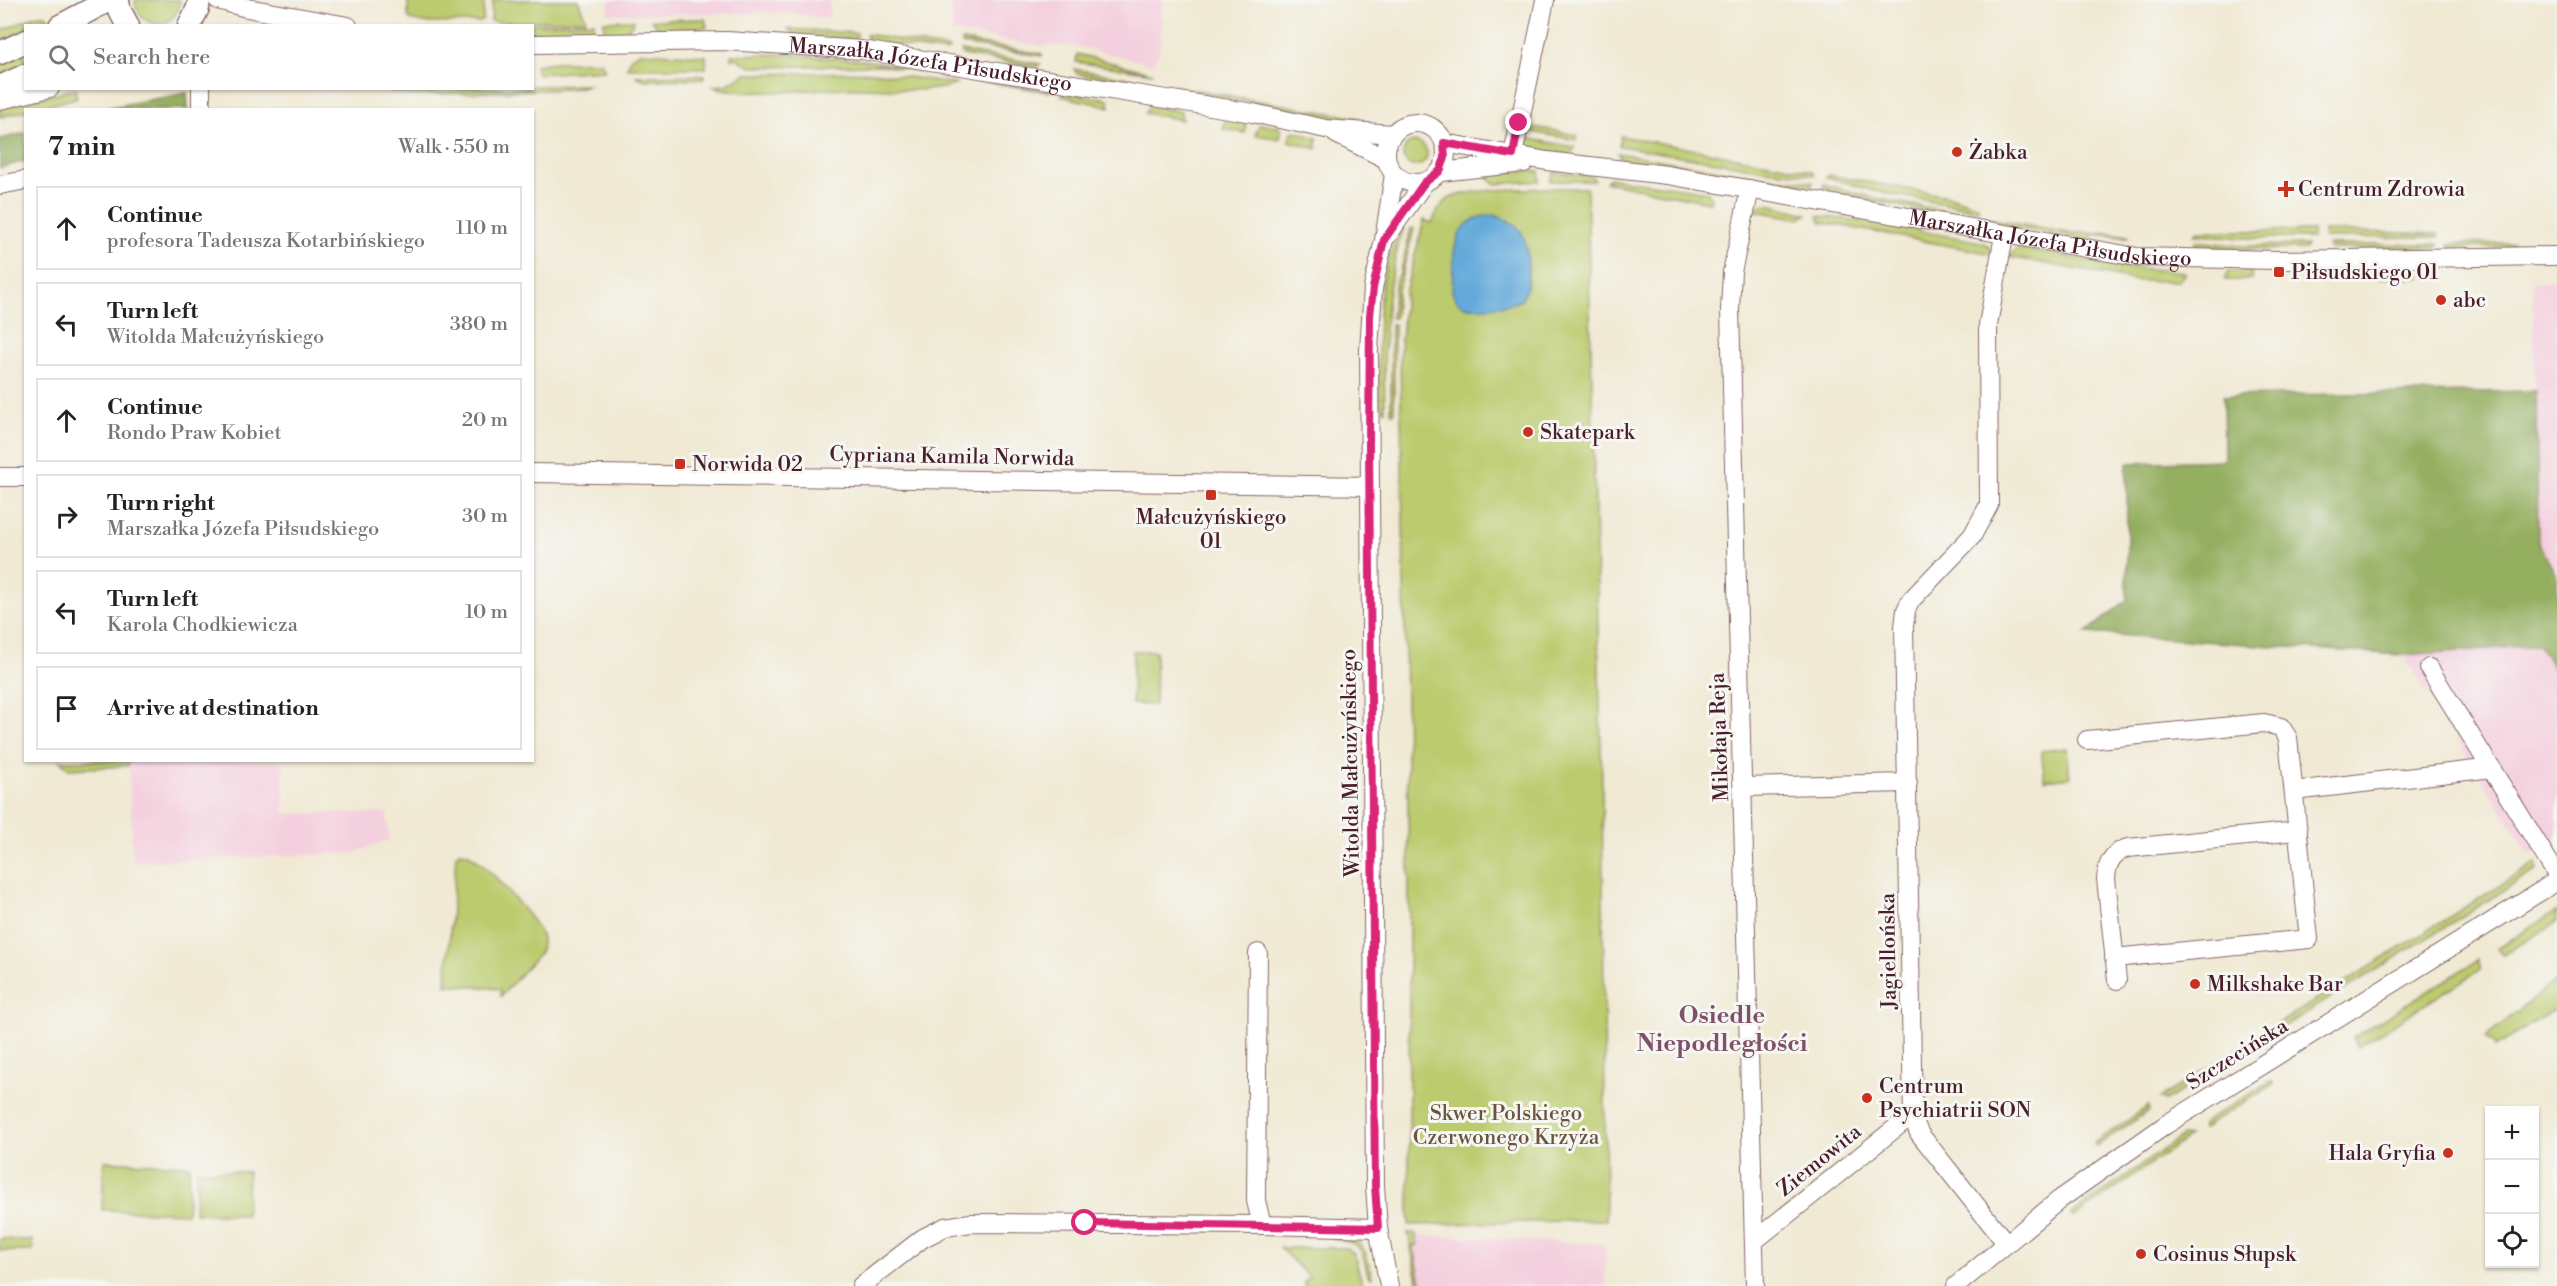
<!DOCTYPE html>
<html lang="en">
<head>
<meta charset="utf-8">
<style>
	body { margin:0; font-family:"Libre Bodoni",serif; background:#f2f2f2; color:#222 }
	.controls { position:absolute; right:18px; bottom:18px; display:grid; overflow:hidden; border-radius:0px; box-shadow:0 2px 4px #0004 }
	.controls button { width:54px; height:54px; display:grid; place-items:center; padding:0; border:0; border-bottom:2px solid #e0e0e0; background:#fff; color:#222; font:30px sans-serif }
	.stop { position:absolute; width:18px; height:18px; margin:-14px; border:4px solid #db2777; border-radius:50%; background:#fff }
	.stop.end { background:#db2777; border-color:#fff; box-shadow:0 2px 6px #0008 }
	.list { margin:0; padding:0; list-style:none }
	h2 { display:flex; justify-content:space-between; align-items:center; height:78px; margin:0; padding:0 24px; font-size:26px }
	h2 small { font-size:20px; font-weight:400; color:#767676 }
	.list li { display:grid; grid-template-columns:39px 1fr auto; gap:18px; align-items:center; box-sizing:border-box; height:84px; margin:0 12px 12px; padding:0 12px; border:2px solid #e0e0e0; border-radius:0px }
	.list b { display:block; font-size:22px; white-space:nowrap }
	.list p { margin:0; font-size:20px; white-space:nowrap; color:#767676 }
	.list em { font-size:20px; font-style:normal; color:#767676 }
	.icon { flex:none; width:33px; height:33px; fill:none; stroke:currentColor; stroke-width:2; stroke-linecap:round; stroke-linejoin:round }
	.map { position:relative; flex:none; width:2557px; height:1286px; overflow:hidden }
	.search { position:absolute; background:#fff; box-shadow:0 2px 4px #0004; left:24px; top:24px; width:510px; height:66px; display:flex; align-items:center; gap:15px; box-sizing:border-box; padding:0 21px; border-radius:0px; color:#767676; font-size:22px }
	.panel { position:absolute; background:#fff; box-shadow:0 2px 4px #0004; left:24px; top:108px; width:510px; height:654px; border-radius:0px }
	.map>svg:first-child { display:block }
</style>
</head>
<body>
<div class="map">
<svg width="2557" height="1286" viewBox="0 0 2557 1286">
	<rect width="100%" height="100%" fill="#f6f6f2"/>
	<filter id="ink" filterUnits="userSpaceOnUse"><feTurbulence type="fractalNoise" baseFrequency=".0167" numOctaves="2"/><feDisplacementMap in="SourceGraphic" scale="12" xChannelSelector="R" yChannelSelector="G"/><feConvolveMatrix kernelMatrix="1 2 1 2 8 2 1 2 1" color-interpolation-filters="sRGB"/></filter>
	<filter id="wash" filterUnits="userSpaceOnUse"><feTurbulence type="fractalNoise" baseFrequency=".008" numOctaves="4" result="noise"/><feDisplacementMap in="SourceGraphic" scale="24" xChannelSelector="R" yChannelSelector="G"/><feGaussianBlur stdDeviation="1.35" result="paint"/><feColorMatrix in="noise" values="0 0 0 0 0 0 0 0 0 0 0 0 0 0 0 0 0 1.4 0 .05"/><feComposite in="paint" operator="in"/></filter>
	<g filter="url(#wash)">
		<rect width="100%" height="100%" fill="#f0e9d3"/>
		<g fill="#f4cfde">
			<polygon points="609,0 829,0 830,18 784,13 608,14"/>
			<polygon points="952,0 1163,0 1159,53 1153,64 1069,45 1043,46 952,32"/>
			<polygon points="2557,280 2557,573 2538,542 2532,282"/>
			<polygon points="2539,645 2557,673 2557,837 2530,855 2403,655"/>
			<polygon points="129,761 283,761 284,813 387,813 389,840 353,853 133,862"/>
			<polygon points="1412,1235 1606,1244 1605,1286 1422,1286"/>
		</g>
		<g fill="#bbcb6d" stroke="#82754c" stroke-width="1.5">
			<path d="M135,0H180C179,32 136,31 135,0Z"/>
			<polygon points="408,0 484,0 483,20 480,22 423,23 410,20 408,16"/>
			<polygon points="493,0 578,0 586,20 495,22 491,21"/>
			<polygon points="38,15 46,15 49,19 35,25 26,26 25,30 0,41 0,31"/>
			<polygon points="705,19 707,27 661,31 651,20"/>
			<path d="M634,20C629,34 619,32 606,33L604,29V21Z"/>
			<polygon points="594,22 594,29 591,33 533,33 532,26 507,25"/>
			<polygon points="788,29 857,33 857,36 854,39 794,34"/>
			<polygon points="866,34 949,49 946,52 868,41"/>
			<polygon points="962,41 1042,54 1042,56 962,44"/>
			<polygon points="961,51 1040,64 1037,67 963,55"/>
			<polygon points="640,52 706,56 706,68 627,68 631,57"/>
			<polygon points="25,53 25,64 0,75 0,64"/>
			<polygon points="779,54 864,60 1050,91 1048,92 881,65 751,67 738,59 731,59 731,55"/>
			<polygon points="1077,54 1153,73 1076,62"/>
			<polygon points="554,62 601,62 605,70 537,74 535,65"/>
			<polygon points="1074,69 1150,82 1143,84 1077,74"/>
			<path d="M873,72L958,84C927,95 884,87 851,88C810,88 750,99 712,86L726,85L746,74Z"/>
			<polygon points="705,75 703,79 646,80 635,76"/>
			<polygon points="591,85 569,89 413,95 378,89 416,91 418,88 532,88 533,86"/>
			<polygon points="1167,85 1359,118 1358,122 1171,89"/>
			<polygon points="75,89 77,98 0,117 0,108"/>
			<polygon points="1065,92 1108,99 1110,107 1061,96"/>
			<polygon points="1149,106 1181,111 1182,120 1145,113"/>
			<polygon points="1229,119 1244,121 1246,126 1245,133 1223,129 1224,122"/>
			<polygon points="1260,124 1279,127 1281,131 1280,139 1255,135"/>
			<polygon points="1527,128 1540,128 1577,135 1576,140 1526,131"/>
			<polygon points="1295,131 1317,138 1317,149 1289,141 1291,133"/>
			<polygon points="1621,136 1812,171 1815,175 1765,170 1619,146"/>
			<polygon points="1525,138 1575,147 1571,154 1532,150 1525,145"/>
			<circle cx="1415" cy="154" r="12"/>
			<polygon points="1618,153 1761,177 1813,182 1812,186 1772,182 1621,159"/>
			<polygon points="1539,171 1540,181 1495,184 1489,179 1488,172"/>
			<polygon points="1554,172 1592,176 1595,181 1550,181"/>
			<polygon points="1829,175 1953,197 1978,206 1978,210 1875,191 1826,177"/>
			<polygon points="1610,178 1708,192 1711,197 1710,202 1606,182"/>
			<polygon points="1824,184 1874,198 1976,216 1973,220 1867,200 1823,188"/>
			<path d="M1549,188H1587L1602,787L1606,1220L1409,1225V871L1400,353L1405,293L1424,220L1432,223C1435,215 1440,205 1447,200C1463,188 1528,189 1549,188Z"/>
			<polygon points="1768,204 1807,214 1800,219 1753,210 1761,205"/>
			<polygon points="1818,216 1871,222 1981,242 1988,245 1993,254 1821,222"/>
			<polygon points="1986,218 2068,233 2111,233 2128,236 2128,238 2093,234 2091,241 1988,223"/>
			<path d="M1404,228C1383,287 1383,349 1385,411L1379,403C1379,352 1371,269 1404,228Z"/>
			<polygon points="1411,228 1414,229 1397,293 1395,318 1391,318 1396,279 1400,275"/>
			<polygon points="2198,231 2312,231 2312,238 2241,238 2195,234"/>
			<polygon points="2324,231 2439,234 2439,237 2324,238"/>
			<polygon points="2195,241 2242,246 2307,245 2306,249 2240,250 2195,246"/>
			<polygon points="2513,243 2510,247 2452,248 2449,244"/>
			<polygon points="2439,244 2437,248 2329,249 2327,245"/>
			<polygon points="2018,248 2126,267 2184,272 2184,274 2179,281 2140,281 2008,257"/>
			<polygon points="2416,268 2420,278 2306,279 2306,269"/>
			<polygon points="2251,270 2252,280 2224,280 2229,271"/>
			<rect x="1391" y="324" width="3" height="89"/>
			<polygon points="1133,651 1156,651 1155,705 1132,704"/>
			<polygon points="2067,748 2070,777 2045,780 2041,751"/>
			<polygon points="60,761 128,761 128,766 69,769"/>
			<path d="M459,852C464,852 468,853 472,856C486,865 536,920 541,935C543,942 543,947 539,954L501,996L500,989L446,984L456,855Z"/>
			<polygon points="2536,863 2537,870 2261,1041 2255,1038"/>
			<polygon points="2557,911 2557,922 2503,955 2497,949 2500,946"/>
			<polygon points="2478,960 2481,969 2358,1047 2353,1038"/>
			<polygon points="2555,981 2557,982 2557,1008 2495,1047 2492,1041 2490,1042 2486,1037"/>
			<polygon points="2243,1046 2246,1051 2165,1101 2160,1098"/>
			<polygon points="2271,1081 2274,1084 2202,1129 2202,1124 2206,1121"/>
			<polygon points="2149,1106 2149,1111 2096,1146 2094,1143"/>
			<polygon points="2183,1136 2189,1137 2074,1217 2071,1214"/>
			<polygon points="104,1161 190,1165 187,1213 102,1210"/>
			<polygon points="197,1170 248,1172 246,1215 195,1213"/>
			<polygon points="1408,1233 1415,1233 1418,1245 1413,1245 1422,1286 1419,1286"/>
			<path d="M1332,1236C1365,1237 1366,1250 1372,1278L1368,1275C1361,1249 1363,1243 1334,1239Z"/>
			<polygon points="0,1239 32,1240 33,1251 0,1251"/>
			<polygon points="1280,1248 1347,1248 1354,1254 1363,1286 1304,1286 1304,1282 1309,1277"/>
		</g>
		<g fill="#94af60" stroke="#6f6746" stroke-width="1.5">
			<polygon points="187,93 188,109 105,109 111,107"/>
			<polygon points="25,133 25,161 0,168 0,139"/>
			<polygon points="2536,391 2538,542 2557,577 2557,673 2539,645 2403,655 2086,633 2127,600 2127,463 2224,460 2223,396"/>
		</g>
		<path fill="#64aada" stroke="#576482" stroke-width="1.5" d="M1493,215C1523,223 1526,235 1528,263C1528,278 1529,288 1521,300C1509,306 1472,311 1460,304C1456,301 1454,296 1452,292C1454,259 1448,217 1493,215Z"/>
	</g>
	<g filter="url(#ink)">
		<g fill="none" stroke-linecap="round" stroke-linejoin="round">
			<g stroke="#846666" stroke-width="20">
				<g id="minor">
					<polyline points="218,0 247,8 348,26"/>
					<path id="s1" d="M532,44L727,41L862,50L1253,113L1326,129L1393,134"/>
					<polyline points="201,88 201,110"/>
					<polyline points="0,100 50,88"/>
					<circle cx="1416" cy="153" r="30"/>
					<polyline points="1336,134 1386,159"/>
					<path id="s2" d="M1444,143L1547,161L1667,175L2137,257L2277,260L2557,256"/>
					<polyline points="1513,155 1545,0"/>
					<polyline points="1440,172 1524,163"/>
					<polyline points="0,185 26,180"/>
					<polyline points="1750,189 1732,272 1730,309 1755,1286"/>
					<polyline points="2004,235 1988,325 1989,505 1972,536 1911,600 1906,610 1904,627 1913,1118 1919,1133 2006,1243"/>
					<polyline points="1387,236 1424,183"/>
					<polyline points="532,473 1370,486"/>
					<polyline points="0,477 26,477"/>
					<polyline points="2429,668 2557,875"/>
					<polyline points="2087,740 2264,723 2281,727 2288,738 2309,939 2114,958"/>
					<polyline points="1743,787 1908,783"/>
					<polyline points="2294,791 2492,768"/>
					<polyline points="1258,953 1256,1201 1262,1225"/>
					<path d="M2117,980L2106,879C2107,863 2112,852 2128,848L2298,831"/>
					<polyline points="1754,1241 1913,1114"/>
					<polyline points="861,1286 923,1238 945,1227 971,1223 1262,1225 1378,1228"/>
					<polyline points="1389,1286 1378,1228 1375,1186 1369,350 1373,288 1384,240 1394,174"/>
					<polyline points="1956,1286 2059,1200 2167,1124 2557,881"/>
				</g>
			</g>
			<g stroke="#846666" stroke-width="25">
				<g id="major">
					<polyline points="118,0 119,9 128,26"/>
					<polyline points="60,26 109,0"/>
					<polyline points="189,26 198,8 199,0"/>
					<polyline points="0,53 26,41"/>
					<polyline points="0,87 26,75"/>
				</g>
			</g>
			<use href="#minor" stroke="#fff" stroke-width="18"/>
			<use href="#major" stroke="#fff" stroke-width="22"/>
		</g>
	</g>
	<g fill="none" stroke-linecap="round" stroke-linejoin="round" filter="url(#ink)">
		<polyline stroke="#db2777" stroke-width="8" points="1085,1223 1378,1228 1375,1186 1369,445 1370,316 1373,288 1384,240 1424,183 1440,171 1445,158 1444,143 1513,155 1519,123"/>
	</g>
	<g fill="#c8321e" stroke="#f6f6f2" stroke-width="2">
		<circle cx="1957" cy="152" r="6"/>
		<path d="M2283 180h6v6h6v6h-6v6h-6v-6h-6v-6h6z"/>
		<rect x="2273" y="266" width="12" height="12" rx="3"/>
		<circle cx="2441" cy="300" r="6"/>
		<circle cx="1528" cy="432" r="6"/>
		<rect x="674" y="458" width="12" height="12" rx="3"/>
		<rect x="1205" y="489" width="12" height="12" rx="3"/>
		<circle cx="2195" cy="984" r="6"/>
		<circle cx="1867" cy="1098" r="6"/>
		<circle cx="2448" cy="1153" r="6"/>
		<circle cx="2141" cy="1254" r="6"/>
	</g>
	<g text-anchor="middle" stroke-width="6" stroke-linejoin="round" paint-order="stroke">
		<g font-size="21" fill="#4a1f2b" stroke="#f6f6f2">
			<text dy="7" stroke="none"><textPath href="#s1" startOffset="400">Marszałka Józefa Piłsudskiego</textPath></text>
			<text dy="7" stroke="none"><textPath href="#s2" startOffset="614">Marszałka Józefa Piłsudskiego</textPath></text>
			<text transform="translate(952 456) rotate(1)" y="7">Cypriana Kamila Norwida</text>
			<text transform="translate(1719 737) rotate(-92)" y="7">Mikołaja Reja</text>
			<text transform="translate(1350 763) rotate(-91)" y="7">Witolda Małcużyńskiego</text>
			<text transform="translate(1888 951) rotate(-91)" y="7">Jagiellońska</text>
			<text transform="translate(2237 1054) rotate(-32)" y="7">Szczecińska</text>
			<text transform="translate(1819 1160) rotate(-39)" y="7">Ziemowita</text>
		</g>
		<g font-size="21" fill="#4a1f2b" stroke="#f6f6f2" text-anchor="start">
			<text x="1969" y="159">Żabka</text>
			<text x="2298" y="196">Centrum Zdrowia</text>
			<text x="2291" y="279">Piłsudskiego 01</text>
			<text x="2453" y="307">abc</text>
			<text x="1540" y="439">Skatepark</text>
			<text x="692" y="471">Norwida 02</text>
			<text x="1211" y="524" text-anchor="middle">Małcużyńskiego<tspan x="1211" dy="24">01</tspan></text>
			<text x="2207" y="991">Milkshake Bar</text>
			<text x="1879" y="1093">Centrum<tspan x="1879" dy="24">Psychiatrii SON</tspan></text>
			<text x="2436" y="1160" text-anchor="end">Hala Gryfia</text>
			<text x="2153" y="1261">Cosinus Słupsk</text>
		</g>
		<g font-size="21" fill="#6c533f" stroke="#f6f6f2">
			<text x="1506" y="1120">Skwer Polskiego<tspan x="1506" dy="24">Czerwonego Krzyża</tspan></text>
		</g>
		<g font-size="24" font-weight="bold" fill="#7f5168" stroke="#f6f6f2">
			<text x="1722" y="1023">Osiedle<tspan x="1722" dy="28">Niepodległości</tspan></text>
		</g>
	</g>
</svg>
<div class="controls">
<button>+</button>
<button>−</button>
<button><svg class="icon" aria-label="locate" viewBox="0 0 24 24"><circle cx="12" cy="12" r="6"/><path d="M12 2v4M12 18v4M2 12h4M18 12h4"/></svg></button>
</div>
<div class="stop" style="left:1085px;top:1223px"></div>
<div class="stop end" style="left:1519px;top:123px"></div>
<div class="search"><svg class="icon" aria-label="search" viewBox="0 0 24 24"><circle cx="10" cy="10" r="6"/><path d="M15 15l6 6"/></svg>Search here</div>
<section class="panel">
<h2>7 min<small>Walk · 550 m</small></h2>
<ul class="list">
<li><svg class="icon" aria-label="ahead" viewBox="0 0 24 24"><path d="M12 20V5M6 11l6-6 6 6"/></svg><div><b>Continue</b><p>profesora Tadeusza Kotarbińskiego</p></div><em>110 m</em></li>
<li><svg class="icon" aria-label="left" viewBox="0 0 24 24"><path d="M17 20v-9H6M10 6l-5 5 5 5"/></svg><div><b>Turn left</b><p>Witolda Małcużyńskiego</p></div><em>380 m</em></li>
<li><svg class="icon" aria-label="ahead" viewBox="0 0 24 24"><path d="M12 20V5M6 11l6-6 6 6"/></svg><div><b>Continue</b><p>Rondo Praw Kobiet</p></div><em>20 m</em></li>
<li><svg class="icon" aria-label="right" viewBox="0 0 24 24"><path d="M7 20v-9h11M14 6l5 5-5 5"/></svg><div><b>Turn right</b><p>Marszałka Józefa Piłsudskiego</p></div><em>30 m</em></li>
<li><svg class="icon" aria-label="left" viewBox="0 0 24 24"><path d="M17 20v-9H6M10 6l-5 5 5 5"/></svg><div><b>Turn left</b><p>Karola Chodkiewicza</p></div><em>10 m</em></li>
<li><svg class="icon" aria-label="arrive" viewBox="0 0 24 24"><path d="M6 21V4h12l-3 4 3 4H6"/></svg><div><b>Arrive at destination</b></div></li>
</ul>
</section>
</div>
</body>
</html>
